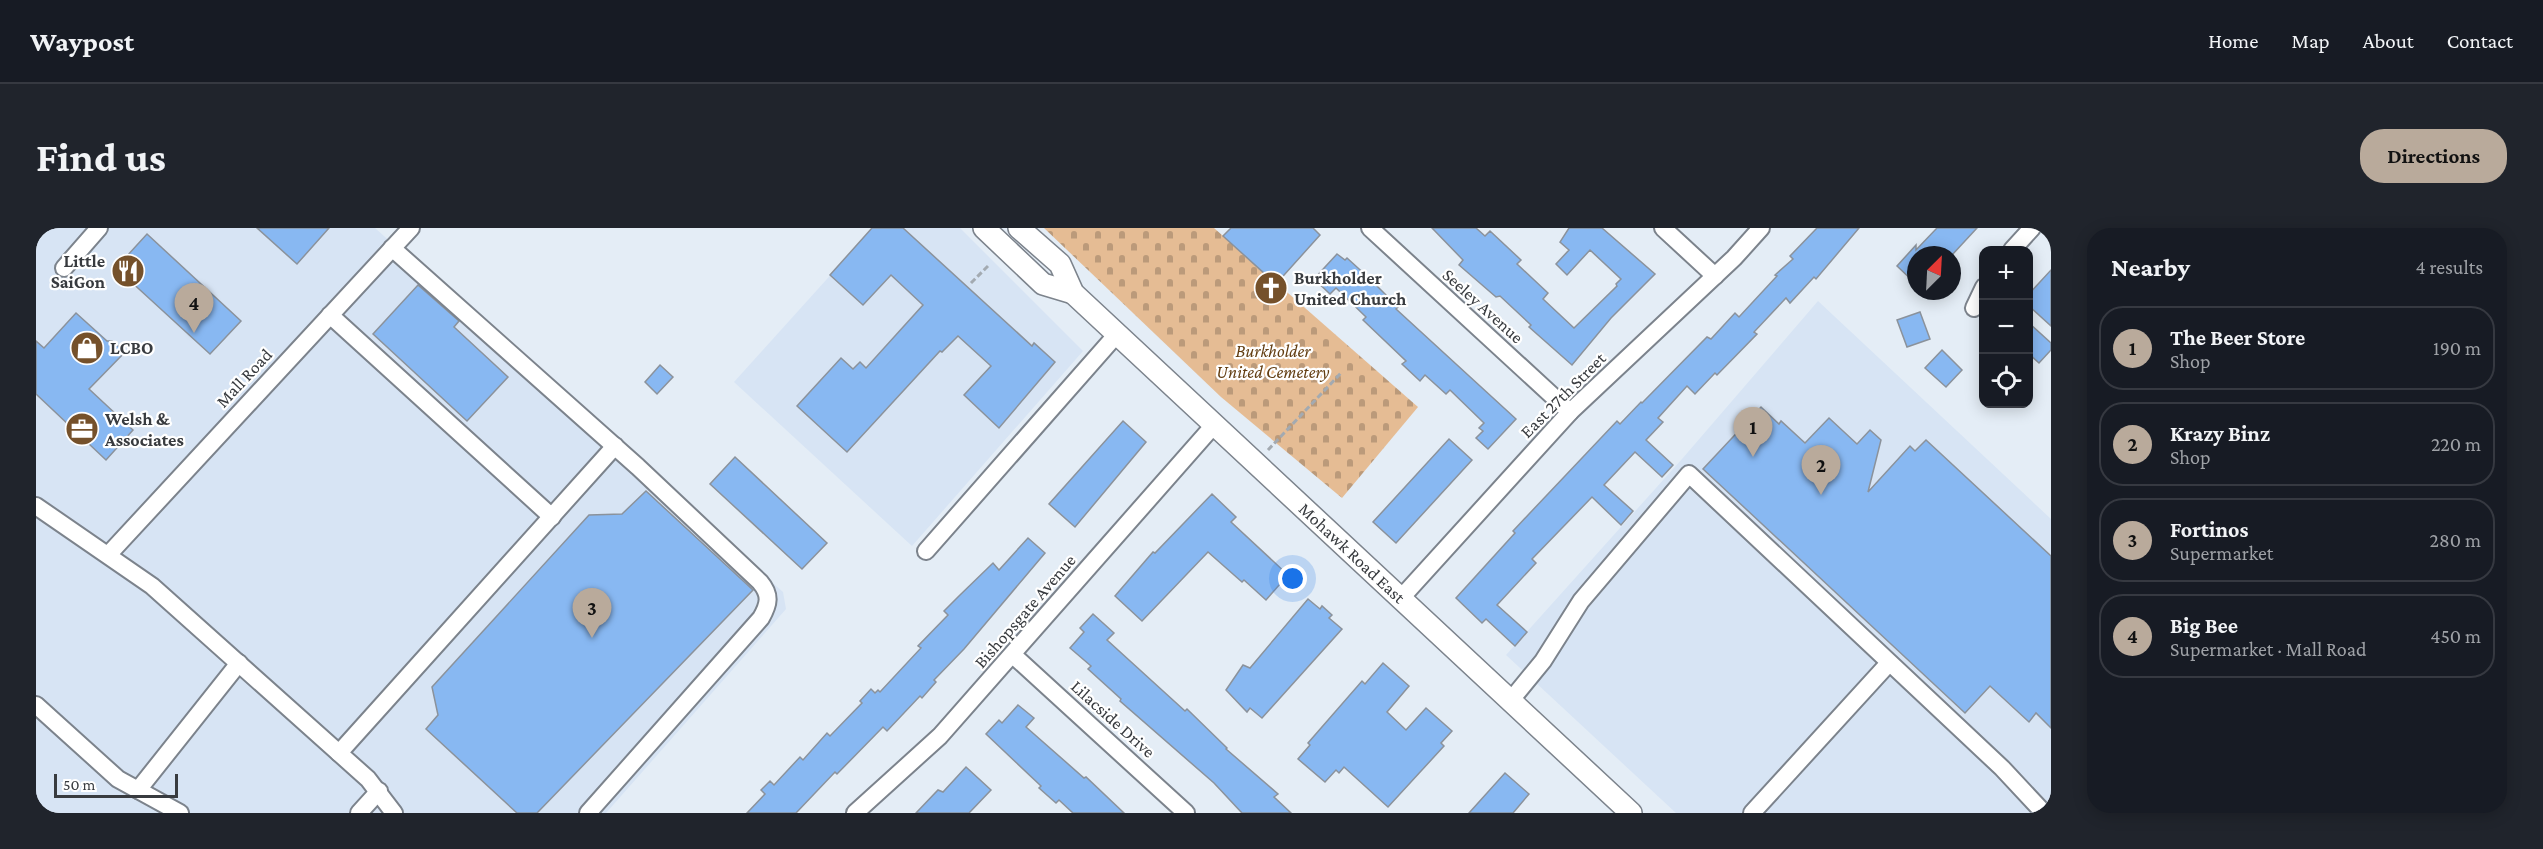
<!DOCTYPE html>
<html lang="en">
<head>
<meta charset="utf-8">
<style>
	body { margin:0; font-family:"Crimson Pro",serif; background:#20242c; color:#f1f3f6 }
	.controls { position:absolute; right:18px; top:18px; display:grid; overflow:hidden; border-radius:12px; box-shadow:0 3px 15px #0003 }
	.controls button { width:54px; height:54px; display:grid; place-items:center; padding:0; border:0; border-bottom:2px solid #363941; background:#171b24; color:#f1f3f6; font:30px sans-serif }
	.compass { position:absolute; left:1871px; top:18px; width:54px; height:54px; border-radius:50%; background:#171b24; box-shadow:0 3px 15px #0003; rotate:24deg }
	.scale { position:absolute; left:18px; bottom:15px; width:124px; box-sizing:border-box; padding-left:6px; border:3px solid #383b3f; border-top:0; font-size:16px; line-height:21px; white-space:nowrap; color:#383b3f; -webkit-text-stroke:4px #fff; paint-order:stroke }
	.you { position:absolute; left:1257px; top:351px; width:21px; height:21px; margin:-15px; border:4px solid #fff; border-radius:50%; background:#1a73e8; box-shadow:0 0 0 9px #1a73e833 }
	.badge { display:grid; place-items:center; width:39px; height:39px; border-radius:50%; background:#b9aa9b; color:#111; font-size:20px; font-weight:700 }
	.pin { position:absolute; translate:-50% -50px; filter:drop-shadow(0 2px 3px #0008) }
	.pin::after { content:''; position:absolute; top:32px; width:21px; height:18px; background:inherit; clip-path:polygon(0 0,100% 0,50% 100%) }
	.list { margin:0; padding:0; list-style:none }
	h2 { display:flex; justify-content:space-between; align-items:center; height:78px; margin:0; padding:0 24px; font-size:26px }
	h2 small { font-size:20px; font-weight:400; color:#9ea1a6 }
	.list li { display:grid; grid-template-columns:39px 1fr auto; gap:18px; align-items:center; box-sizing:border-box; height:84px; margin:0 12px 12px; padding:0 12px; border:2px solid #363941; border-radius:24px }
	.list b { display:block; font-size:22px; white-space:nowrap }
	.list p { margin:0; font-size:20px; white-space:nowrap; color:#9ea1a6 }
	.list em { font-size:20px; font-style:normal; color:#9ea1a6 }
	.icon { flex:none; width:33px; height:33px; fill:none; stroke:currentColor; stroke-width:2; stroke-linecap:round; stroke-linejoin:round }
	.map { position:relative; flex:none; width:2015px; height:585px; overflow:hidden; border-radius:24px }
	header { display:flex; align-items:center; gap:36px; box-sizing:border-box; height:84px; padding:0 30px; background:#171b24; border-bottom:2px solid #363941 }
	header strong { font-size:28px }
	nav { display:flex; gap:33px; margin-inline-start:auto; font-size:21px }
	.intro { display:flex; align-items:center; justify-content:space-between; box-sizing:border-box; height:144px; padding:0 36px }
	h1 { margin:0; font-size:42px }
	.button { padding:15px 27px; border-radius:24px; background:#b9aa9b; color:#111; font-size:21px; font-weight:700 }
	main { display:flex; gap:36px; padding:0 36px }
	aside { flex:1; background:#171b24; border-radius:24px; box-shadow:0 3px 15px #0003 }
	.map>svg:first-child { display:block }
</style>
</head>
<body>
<header>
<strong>Waypost</strong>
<nav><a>Home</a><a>Map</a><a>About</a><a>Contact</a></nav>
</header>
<div class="intro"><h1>Find us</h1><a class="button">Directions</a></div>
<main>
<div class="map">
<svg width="2015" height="585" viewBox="0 0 2015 585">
	<defs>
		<pattern id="cemetery-stones" width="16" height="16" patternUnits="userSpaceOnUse" patternTransform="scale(1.5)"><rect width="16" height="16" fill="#e5bc94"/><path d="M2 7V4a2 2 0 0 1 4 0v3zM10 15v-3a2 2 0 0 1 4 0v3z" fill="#bb9a7a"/></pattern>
	</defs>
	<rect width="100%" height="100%" fill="#e4edf6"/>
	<g fill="#d7e4f4">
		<polygon points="0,0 339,0 747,364 750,381 570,585 0,585"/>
		<polygon points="837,0 924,0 1047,123 876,318 698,154"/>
		<polygon points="1782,73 2015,291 2015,585 1640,585 1470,427 1646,231"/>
	</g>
	<polygon fill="url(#cemetery-stones)" points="1008,0 1178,0 1382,179 1306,270 1185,169"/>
	<g fill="#88b8f2" stroke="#8b929b" stroke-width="1.5">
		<polygon points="221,0 293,0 261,36"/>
		<polygon points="836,0 867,0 996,118 998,115 1019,134 963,200 928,167 955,138 922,108 906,124 904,123 811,224 761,178 805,130 817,141 824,134 830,140 887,77 855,47 827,77 794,47"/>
		<polygon points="1195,0 1277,0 1284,7 1240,56 1187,8"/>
		<polygon points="1396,0 1440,0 1449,8 1454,3 1485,32 1481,36 1512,65 1507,71 1538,100 1581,58 1580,56 1585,51 1554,22 1531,47 1520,36 1533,22 1524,14 1533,0 1566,0 1619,46 1575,90 1536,137 1493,99 1495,97 1464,68 1460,69 1423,37 1427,32"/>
		<polygon points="1781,0 1823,0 1780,51 1778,49 1754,75 1750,70 1718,104 1721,106 1681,147 1679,145 1659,166 1651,158 1622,190 1627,194 1610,212 1637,237 1626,249 1599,224 1568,257 1597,283 1585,297 1556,269 1496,331 1500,335 1461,377 1491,404 1479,418 1450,391 1446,395 1420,370 1479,305 1477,303 1493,286 1581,193 1584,196 1605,174 1606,175 1671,109 1675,111 1699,85 1703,89 1741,48 1739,47 1757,31 1754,28"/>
		<polygon points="1901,0 1941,0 1916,27 1880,27 1880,56 1861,38 1880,17 1880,22"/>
		<polygon points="111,6 205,93 174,126 80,40"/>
		<polygon points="1301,26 1309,32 1311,30 1333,50 1362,79 1360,81 1480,191 1452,221 1440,210 1447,203 1443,200 1448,195 1414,162 1410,166 1389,147 1384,153 1366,136 1370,133 1327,92 1330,89 1300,60 1294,66 1278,51"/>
		<polygon points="2015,42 2015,98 1992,77 1992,67"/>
		<polygon points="382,57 423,93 418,99 472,149 431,193 337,106"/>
		<polygon points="1884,84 1894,111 1871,119 1861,92"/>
		<polygon points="40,85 71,113 76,113 89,124 53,161 97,202 70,232 0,166 0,113 8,120"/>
		<polygon points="1992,94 2015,115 2015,122 2003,135 1992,125"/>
		<polygon points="1906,122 1926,142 1910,159 1889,140"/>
		<polygon points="624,137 637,149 621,166 609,154"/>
		<polygon points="1725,179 1743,196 1745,193 1769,215 1793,190 1821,216 1834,202 1845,212 1832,264 1874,218 1879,223 1890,212 2015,328 2015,500 2000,485 1993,494 1954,458 1929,485 1667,241"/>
		<polygon points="1087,193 1110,214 1039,299 1013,276"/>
		<polygon points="1413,211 1436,232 1360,315 1337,294"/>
		<polygon points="699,229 791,315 766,341 674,256"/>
		<polygon points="610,263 717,362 501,585 481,585 390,501 402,487 396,459 553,287 586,286"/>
		<polygon points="1176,266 1200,289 1195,294 1252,347 1230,372 1208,352 1206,354 1172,324 1106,393 1079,368 1117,324 1119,325"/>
		<polygon points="992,310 1009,325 928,421 898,452 900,454 886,470 884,468 851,503 847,499 801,546 799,544 760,585 711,585 729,566 725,562 734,553 738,557 764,529 767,532 791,505 794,508 826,475 824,473 835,461 839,465 842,462 844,464 885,420 882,418 912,387 908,383 924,367 957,335 963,342"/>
		<polygon points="1272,371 1284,381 1286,378 1296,387 1293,390 1306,401 1226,490 1214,480 1211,484 1190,462 1207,437 1214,440"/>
		<polygon points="1057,386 1078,405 1071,412 1149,483 1151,481 1191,520 1190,521 1242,566 1238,569 1255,585 1206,585 1178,555 1084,473 1085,471 1052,441 1055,438 1034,420 1048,404 1044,400"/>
		<polygon points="1347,435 1373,458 1351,484 1370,502 1390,480 1416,503 1405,515 1408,518 1352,579 1308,539 1303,545 1300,542 1289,554 1262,531 1274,517 1272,515 1326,453 1329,456"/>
		<polygon points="982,477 998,490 990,499 1048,550 1050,549 1088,585 1037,585 1023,572 1020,575 1003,560 1005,558 950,506 963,492 966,495"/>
		<polygon points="930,539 955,562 933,585 880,585 902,562 907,564"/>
		<polygon points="1469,545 1493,566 1477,585 1433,585"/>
	</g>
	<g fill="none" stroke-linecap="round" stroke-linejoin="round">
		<g stroke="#7c838c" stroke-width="20">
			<g id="minor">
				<polyline points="1334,0 1534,184"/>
				<polyline points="1627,0 1679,48"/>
				<path d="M356,20L602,239L724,354C735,367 733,376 725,390L552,585"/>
				<polyline points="1976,22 1996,0"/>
				<polyline points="28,40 63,0"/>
				<polyline points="1938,80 1948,59"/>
				<polyline points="294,87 516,289"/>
				<polyline points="0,278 116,358 332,551 358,585"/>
				<polyline points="890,323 1081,106"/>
				<polyline points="72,327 375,0"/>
				<polyline points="1365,370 1534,184 1698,30 1725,0"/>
				<polyline points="977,427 1150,585"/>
				<polyline points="1475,472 1507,433 1545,373 1653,246 1966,540 2008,585"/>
				<polyline points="0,477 82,551 144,585"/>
				<polyline points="303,525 579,218"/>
				<polyline points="102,562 203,435"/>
				<polyline points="323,585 343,563"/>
				<polyline points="819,585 904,508 1178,197"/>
				<polyline points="1716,585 1853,435"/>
			</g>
		</g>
		<g stroke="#7c838c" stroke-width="24">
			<g id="major">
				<polyline points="948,0 1007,56 1037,65"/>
				<polyline points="983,0 1024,36 1037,65 1595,585"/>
			</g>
		</g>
		<g stroke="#a3aab1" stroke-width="3" stroke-dasharray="6 3" stroke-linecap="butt">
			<polyline points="935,55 953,37"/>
			<polyline points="1232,222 1305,145"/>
		</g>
		<use href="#minor" stroke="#fff" stroke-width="16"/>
		<use href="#major" stroke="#fff" stroke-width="21"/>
	</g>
	<defs>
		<g id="restaurant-disc" transform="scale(1.725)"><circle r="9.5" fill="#75512b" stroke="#fff"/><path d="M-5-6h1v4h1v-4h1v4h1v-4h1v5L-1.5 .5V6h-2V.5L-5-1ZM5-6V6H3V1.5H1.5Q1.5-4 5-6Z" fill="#fff"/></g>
		<g id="church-disc" transform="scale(1.725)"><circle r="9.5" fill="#75512b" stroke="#fff"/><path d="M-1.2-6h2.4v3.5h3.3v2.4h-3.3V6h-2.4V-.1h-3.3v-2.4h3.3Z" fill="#fff"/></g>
		<g id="shop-disc" transform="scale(1.725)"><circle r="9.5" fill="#75512b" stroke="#fff"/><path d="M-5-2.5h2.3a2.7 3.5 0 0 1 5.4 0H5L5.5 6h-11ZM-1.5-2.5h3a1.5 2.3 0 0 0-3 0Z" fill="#fff"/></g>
		<g id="office-disc" transform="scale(1.725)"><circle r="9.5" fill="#75512b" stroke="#fff"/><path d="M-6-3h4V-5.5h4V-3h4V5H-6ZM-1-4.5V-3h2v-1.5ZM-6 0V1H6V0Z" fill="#fff"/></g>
	</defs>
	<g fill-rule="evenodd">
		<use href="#restaurant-disc" x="92" y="43"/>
		<use href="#church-disc" x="1235" y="60"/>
		<use href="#shop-disc" x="51" y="120"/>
		<use href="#office-disc" x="46" y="201"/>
	</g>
	<g text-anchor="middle" stroke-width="4.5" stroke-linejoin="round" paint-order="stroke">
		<g font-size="18" font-weight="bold" fill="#383b3f" stroke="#fff" text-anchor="start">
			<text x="69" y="39" text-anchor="end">Little<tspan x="69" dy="21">SaiGon</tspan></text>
			<text x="1258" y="56">Burkholder<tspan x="1258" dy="21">United Church</tspan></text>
			<text x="74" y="126">LCBO</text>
			<text x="69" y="197">Welsh &amp;<tspan x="69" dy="21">Associates</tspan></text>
		</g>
		<g font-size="18" fill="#383b3f" stroke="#fff">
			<text transform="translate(1447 78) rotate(42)" y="6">Seeley Avenue</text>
			<text transform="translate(208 150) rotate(-47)" y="6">Mall Road</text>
			<text transform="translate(1527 167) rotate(-45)" y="6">East 27th Street</text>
			<text transform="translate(1316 325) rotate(43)" y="6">Mohawk Road East</text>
			<text transform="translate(989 383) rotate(-49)" y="6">Bishopsgate Avenue</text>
			<text transform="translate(1077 491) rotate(42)" y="6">Lilacside Drive</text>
		</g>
		<g font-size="18" font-style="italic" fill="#623d11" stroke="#fff">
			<text x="1237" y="129">Burkholder<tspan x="1237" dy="21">United Cemetery</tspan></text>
		</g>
	</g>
</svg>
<div class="controls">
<button>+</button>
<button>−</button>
<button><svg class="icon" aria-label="locate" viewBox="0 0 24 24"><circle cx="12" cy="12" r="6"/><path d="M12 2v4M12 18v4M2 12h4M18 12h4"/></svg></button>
</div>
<svg class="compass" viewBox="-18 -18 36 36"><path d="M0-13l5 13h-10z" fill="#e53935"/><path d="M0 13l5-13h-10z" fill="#9ea1a6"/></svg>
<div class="scale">50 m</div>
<div class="you"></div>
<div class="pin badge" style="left:1717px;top:229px">1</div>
<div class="pin badge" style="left:1785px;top:267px">2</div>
<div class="pin badge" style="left:556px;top:410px">3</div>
<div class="pin badge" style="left:158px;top:105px">4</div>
</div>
<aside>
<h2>Nearby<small>4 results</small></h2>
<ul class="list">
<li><span class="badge">1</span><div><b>The Beer Store</b><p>Shop</p></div><em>190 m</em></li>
<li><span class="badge">2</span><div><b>Krazy Binz</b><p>Shop</p></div><em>220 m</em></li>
<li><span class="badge">3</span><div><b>Fortinos</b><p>Supermarket</p></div><em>280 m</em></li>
<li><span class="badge">4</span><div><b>Big Bee</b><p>Supermarket · Mall Road</p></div><em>450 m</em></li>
</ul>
</aside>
</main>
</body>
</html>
